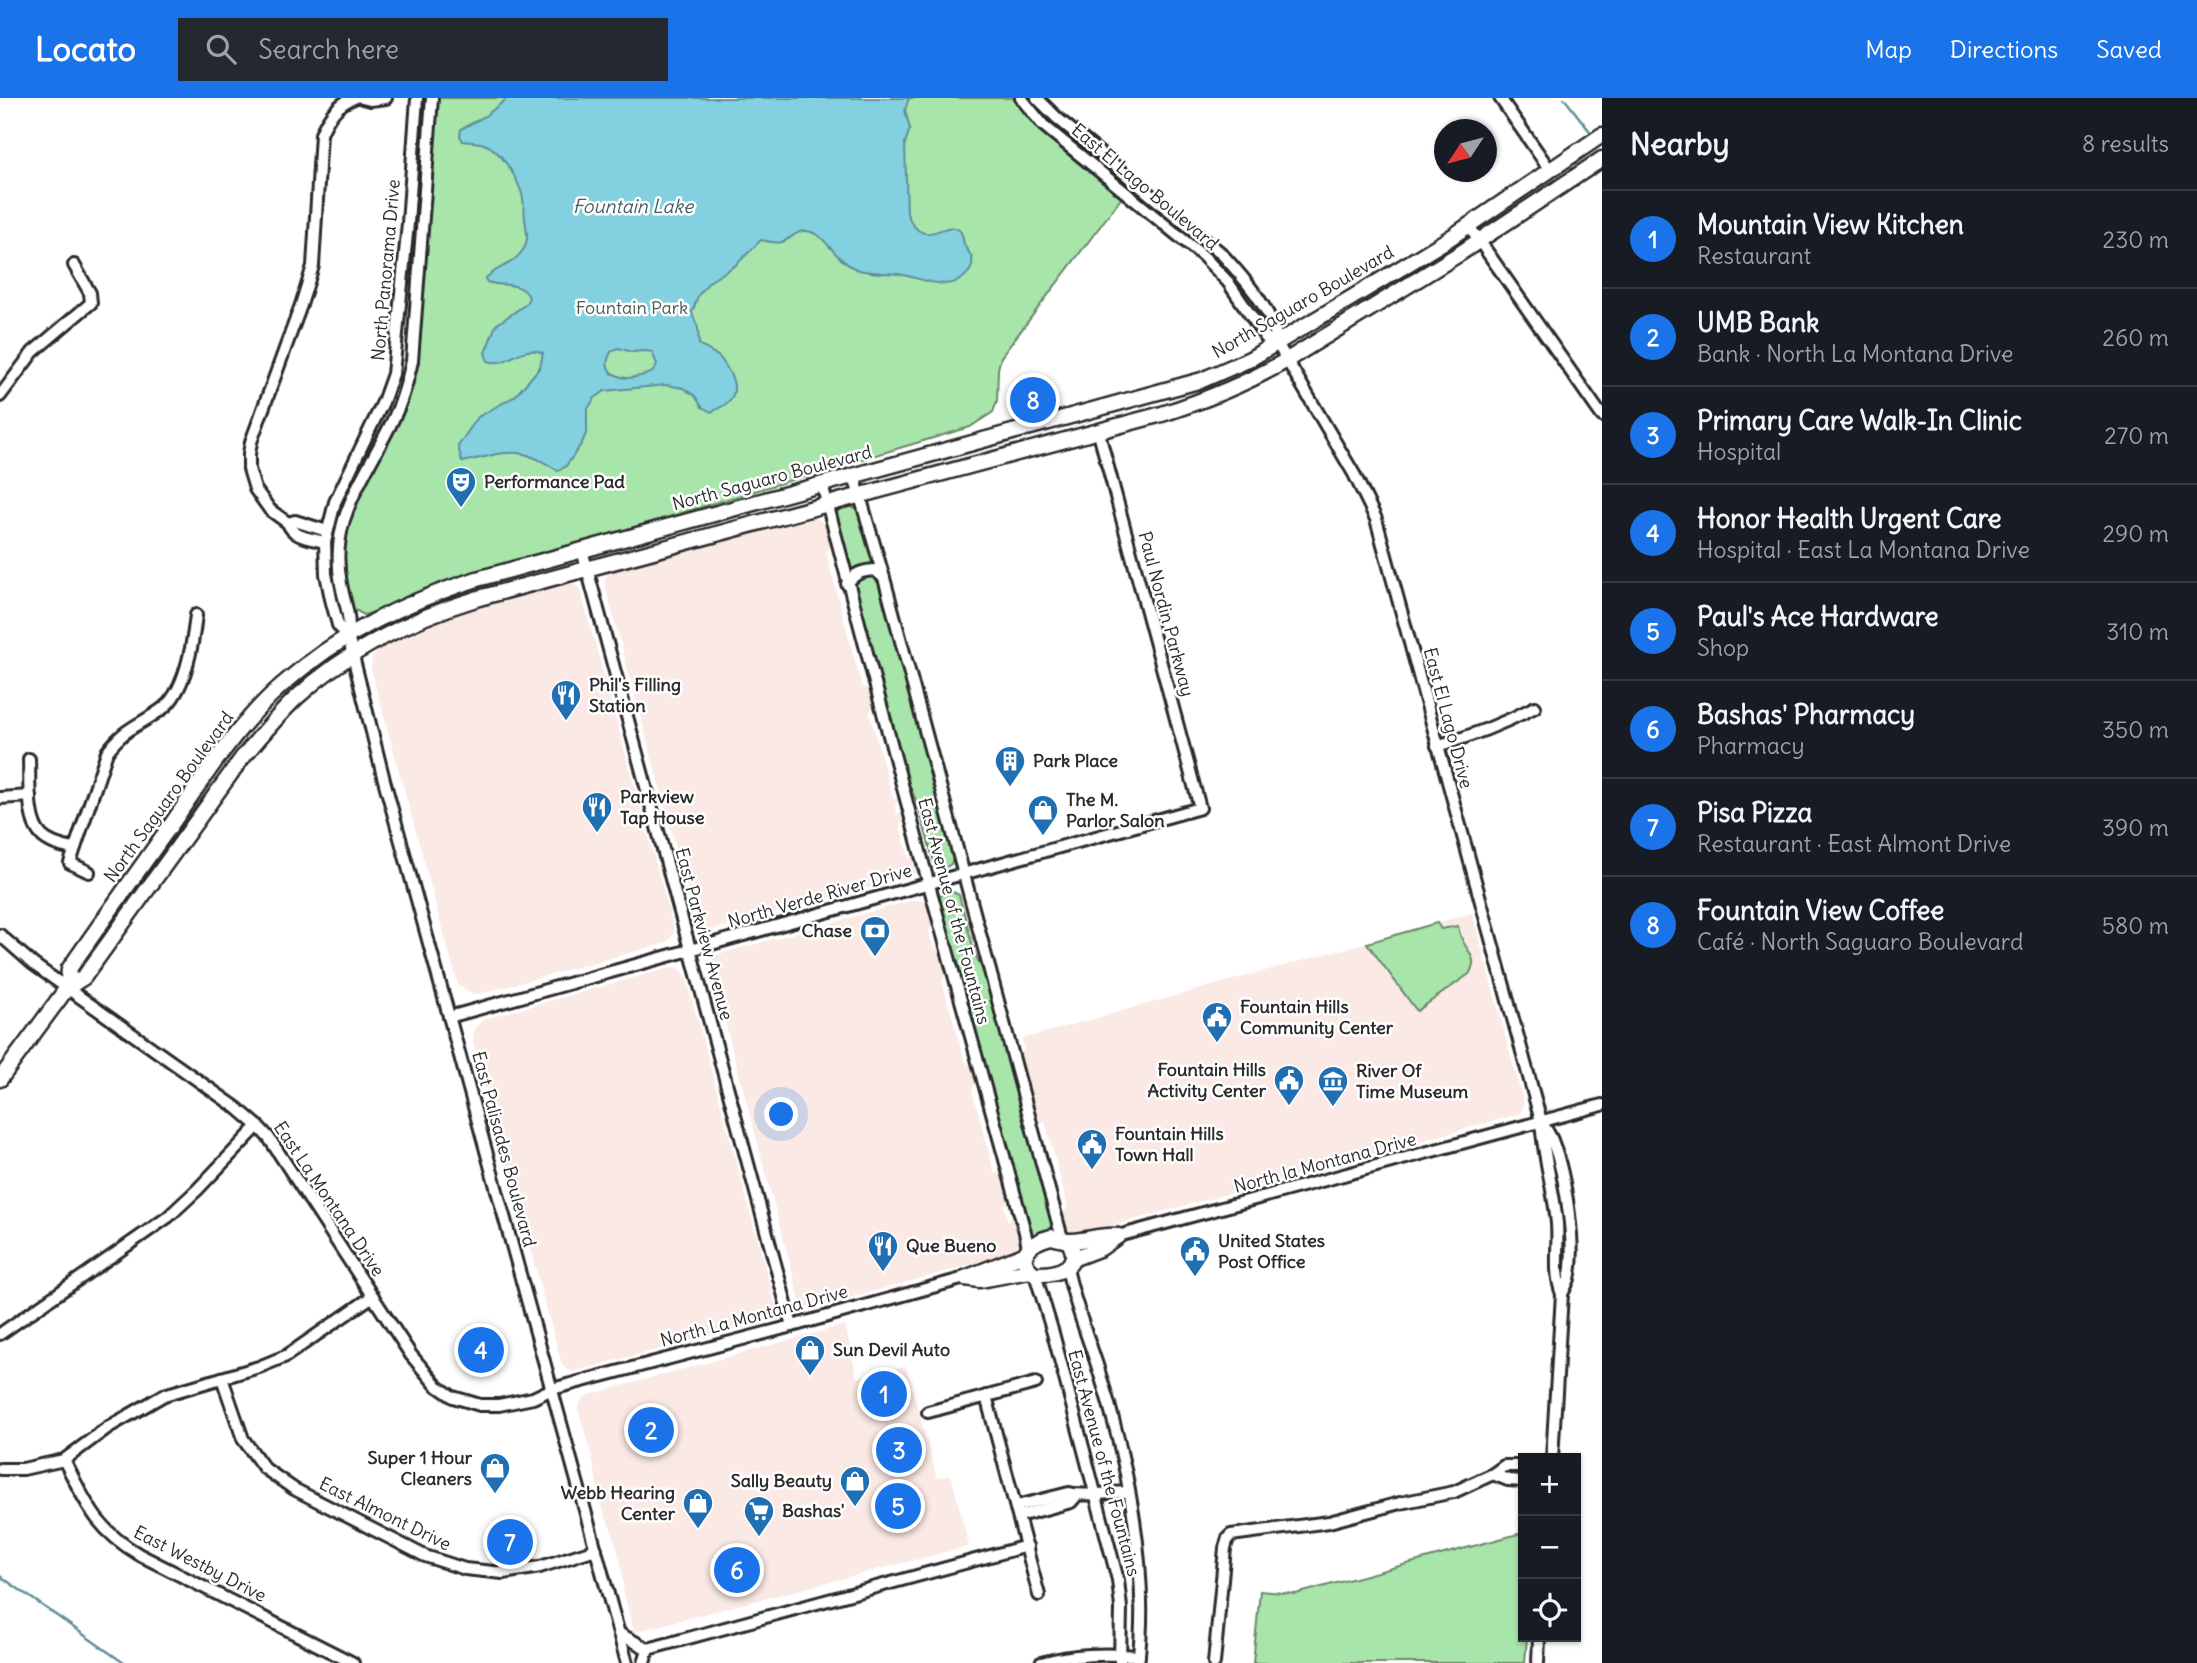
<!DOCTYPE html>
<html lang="en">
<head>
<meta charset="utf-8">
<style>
	body { margin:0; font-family:Delius,sans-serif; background:#242831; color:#f1f3f6 }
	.controls { position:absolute; right:21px; bottom:21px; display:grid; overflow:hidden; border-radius:0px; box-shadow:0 2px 5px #0004 }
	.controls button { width:63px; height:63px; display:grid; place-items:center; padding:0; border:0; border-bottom:2px solid #363941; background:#171b24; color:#f1f3f6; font:35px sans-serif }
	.compass { position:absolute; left:1434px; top:21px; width:63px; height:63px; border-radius:50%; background:#171b24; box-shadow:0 2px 5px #0004; rotate:234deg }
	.you { position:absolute; left:782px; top:1017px; width:24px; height:24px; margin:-18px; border:5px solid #fff; border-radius:50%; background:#1a73e8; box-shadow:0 0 0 10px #1a73e833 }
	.badge { display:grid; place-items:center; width:46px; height:46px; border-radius:50%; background:#1a73e8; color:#fff; font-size:23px; font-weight:700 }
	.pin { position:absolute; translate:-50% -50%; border:4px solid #fff; box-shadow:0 2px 7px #0006 }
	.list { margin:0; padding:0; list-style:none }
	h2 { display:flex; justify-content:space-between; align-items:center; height:91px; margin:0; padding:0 28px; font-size:30px }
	h2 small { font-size:23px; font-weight:400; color:#9ea1a6 }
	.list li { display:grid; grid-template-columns:46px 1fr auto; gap:21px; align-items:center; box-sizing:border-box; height:98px; padding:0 28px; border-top:2px solid #363941 }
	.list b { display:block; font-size:26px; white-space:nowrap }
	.list p { margin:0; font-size:23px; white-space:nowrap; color:#9ea1a6 }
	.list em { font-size:23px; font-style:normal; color:#9ea1a6 }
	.icon { flex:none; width:38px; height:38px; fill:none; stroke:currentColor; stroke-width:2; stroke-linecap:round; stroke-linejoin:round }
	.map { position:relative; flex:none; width:1602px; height:1565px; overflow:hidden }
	header { display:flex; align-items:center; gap:42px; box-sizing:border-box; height:98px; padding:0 35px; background:#1a73e8; color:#fff }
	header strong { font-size:33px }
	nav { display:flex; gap:38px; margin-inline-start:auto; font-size:24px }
	.search { width:490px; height:63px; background:#242831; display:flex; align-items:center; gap:18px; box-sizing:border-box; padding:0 24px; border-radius:0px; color:#9ea1a6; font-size:26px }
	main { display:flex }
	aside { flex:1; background:#171b24 }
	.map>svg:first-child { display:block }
</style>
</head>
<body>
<header>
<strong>Locato</strong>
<div class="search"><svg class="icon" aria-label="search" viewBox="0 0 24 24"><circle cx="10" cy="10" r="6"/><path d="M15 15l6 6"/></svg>Search here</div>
<nav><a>Map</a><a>Directions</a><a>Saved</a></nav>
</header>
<main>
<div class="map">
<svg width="1602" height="1565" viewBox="0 0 1602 1565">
	<rect width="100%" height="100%" fill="#fff"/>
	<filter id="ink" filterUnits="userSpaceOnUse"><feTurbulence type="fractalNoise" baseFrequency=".0143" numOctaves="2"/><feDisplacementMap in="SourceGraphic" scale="14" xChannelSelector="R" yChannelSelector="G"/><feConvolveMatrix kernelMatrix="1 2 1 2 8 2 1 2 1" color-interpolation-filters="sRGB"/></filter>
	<g filter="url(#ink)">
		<g fill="#fae9e4">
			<polygon points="815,418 826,427 831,446 826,455 862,589 869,591 874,608 869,614 893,701 898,701 895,709 896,715 901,716 903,723 900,727 909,761 915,755 918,770 915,775 908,779 707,833 697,826 604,484 606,479 612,472"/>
			<polygon points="563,486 574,486 580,491 674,832 673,837 666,845 479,896 472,896 458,887 371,571 372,560 380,550 445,519"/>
			<polygon points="914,802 923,803 930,809 934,824 929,834 933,848 941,854 947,875 942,883 965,964 972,969 976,984 972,992 995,1077 1001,1072 1009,1099 1004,1108 1008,1124 1015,1115 1023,1142 1022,1149 1019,1153 1005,1160 988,1162 812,1210 807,1209 800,1202 709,865 716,857"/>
			<polygon points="1472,815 1523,1003 1522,1012 1519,1016 1078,1137 1069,1134 1062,1117 1068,1109 1045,1023 1040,1026 1020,958 1025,951 1022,941"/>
			<polygon points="673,869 679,870 685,876 776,1209 776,1214 769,1222 572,1274 562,1267 473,943 474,931 484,921"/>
			<polygon points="845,1227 857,1280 906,1268 937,1380 951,1377 969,1448 634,1534 624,1496 621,1465 613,1436 600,1405 593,1363 578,1310 582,1301 588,1297"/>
		</g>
		<g fill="#a8e5ab" stroke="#6a886b" stroke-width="2">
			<polygon points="436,0 1016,0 1031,21 1043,32 1123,98 1001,259 998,271 997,303 993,314 970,329 436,488 410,497 383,511 364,517 353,511 346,488 343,467 346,432 352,412 378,356 400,319 414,272"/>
			<polygon points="849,408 859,412 874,467 850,474 835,416 841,410"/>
			<path d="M869,475L877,480L952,754L953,760L951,766C945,771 939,770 934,764L918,707L905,678L853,486L854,482Z"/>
			<polygon points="951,793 959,797 975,856 988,884 1057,1134 1030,1142 1029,1133 939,802 941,797"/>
			<path d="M1437,825L1441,831L1458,828C1459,831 1459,836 1461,839C1466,853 1480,860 1469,876L1417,913L1367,845Z"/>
			<polygon points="1518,1436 1523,1436 1523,1539 1527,1539 1525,1565 1253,1565 1260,1493 1296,1496"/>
		</g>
		<path fill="#82d0e0" stroke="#5f8e98" stroke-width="2" fill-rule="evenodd" d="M508,0H909L905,12L910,31L905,45L907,115C923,156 945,120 959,132C964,136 962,141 964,146C966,151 970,155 972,160C973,166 972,171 968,175C951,197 920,179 898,176C884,174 870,176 856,171C836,163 826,138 811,134C798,130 793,140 782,144C776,146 768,143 761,142L736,167L709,184L698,198L692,215L698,230L699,246C705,251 712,254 718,258C722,261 725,267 728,272C741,294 733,305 711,314L702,309L695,298L683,290L666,287L605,293L595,300L587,312V333L582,345L566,368L558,373C517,345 506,355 462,364L458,348L478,319L515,298L530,281L540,269L543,255C518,245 511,270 488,263L485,255L496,227L526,206L529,199C522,183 500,189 487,184L485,181C496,168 512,169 523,152C530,142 526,131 525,120C524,111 524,101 521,93C515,77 501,52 484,46C478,44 469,44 463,43L460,38L461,31L485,18ZM618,250L632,254L645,253L652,254L657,266C653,277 650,275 640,278C627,281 625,281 612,275C605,268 607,262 611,254Z"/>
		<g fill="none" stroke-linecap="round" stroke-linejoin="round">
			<g stroke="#5f8e98" stroke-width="2.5">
				<polyline points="1564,0 1592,36"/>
				<polyline points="0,1478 124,1565"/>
			</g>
			<g stroke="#2b2b2b" stroke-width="16">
				<g id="minor">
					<polyline points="362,0 370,2 386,0"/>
					<polyline points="417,0 408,125 393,276 383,304 335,404 325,444 326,476 331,501 338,527 348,539 350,546 384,682 627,1565"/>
					<polyline points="1021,0 1043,27 1203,158 1228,184 1266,240 1277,245"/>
					<path d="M1037,0L1057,20L1221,155C1242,178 1275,214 1277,245L1354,376L1376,421L1541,1023C1543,1058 1554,1091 1557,1126C1559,1150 1553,1174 1562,1196"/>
					<polyline points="1500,0 1550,72"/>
					<polyline points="1469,128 1602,318"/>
					<polyline points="0,298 33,254 91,205 90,195 74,167"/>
					<polyline points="854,378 884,480 1062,1140"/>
					<polyline points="822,386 923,765 1025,1134 1028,1150"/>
					<path d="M288,425L270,412L255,391L249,371V356L251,344L301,207L313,168L321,36C327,21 338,5 354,0"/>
					<path d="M325,444C311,440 293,440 288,425L295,423L327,433"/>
					<polyline points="582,452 792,1228"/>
					<path d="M847,486C855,475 861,473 875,472L884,480"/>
					<path d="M348,539C351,517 345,508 341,486C337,466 338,442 344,422C356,384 380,351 396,315C404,298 408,281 412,263L432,0"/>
					<path d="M1437,648C1472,638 1503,626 1535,609"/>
					<path d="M29,661C30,682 26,723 42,738C50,746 63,749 73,751"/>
					<polyline points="0,700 30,698"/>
					<path d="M89,774L70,765L107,654C125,629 139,628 162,611C186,594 193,544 196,517"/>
					<polyline points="0,837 33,866 237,1010 258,1028 269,1040 411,1257 437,1288 453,1299 480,1307 499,1307 533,1300 552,1291 792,1228 965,1180"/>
					<polyline points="449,919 1200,710 1098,332"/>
					<path d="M1542,1025C1546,1031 1551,1038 1553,1045C1565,1075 1577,1150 1569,1181C1567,1186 1564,1192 1562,1196L1552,1360"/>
					<polyline points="1118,1138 1602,1007"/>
					<path d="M1067,1170C1074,1204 1086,1234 1097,1267C1126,1355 1150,1472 1138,1565"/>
					<polyline points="1035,1176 1053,1235 1118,1482 1121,1510 1120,1565"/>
					<polyline points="0,1236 168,1119 197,1092 258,1028"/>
					<polyline points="222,1280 243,1341 264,1370 294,1391 425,1458 465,1471 503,1475 540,1469 596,1451"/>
					<polyline points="986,1298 1039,1497"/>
					<polyline points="928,1314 1036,1285"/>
					<path d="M64,1362C87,1406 95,1431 140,1457L353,1565"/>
					<polyline points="0,1371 23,1371 64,1362 107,1330 164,1297 259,1269 286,1258 373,1198"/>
					<polyline points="1493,1376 1508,1382 1523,1383"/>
					<path d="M1017,1408L1069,1395C1082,1399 1113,1394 1129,1394"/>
					<polyline points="1019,1418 1071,1404 1077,1397"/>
					<polyline points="620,1536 648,1551 1027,1448"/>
					<polyline points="644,1565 648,1551"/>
					<path d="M1041,1565C1074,1556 1104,1555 1139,1558"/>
					<polyline points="1214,1565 1225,1450 1228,1440 1231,1437 1329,1424 1400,1405 1454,1394 1493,1376 1504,1368 1523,1368"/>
					<polyline points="1538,1565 1539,1539"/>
				</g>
			</g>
			<g stroke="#2b2b2b" stroke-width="19">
				<g id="major">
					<path d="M67,890L69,871C103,822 138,773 173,724C206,676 239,625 282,587C341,535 403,505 477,481L1202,282L1250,261L1406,167L1450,140L1602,37"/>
					<path d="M0,981L67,890L84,879L242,660C260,639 277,618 296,600C348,552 413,520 479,500L1162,316C1206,302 1248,285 1287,262L1459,156L1602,61"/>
					<path d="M1051,1139L1068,1143C1085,1169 1056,1177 1035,1176C1012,1159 1031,1144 1051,1139Z"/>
					<path d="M1068,1143C1086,1143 1100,1136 1118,1138"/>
					<polyline points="1072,1161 1101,1150 1118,1138"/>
					<polyline points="965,1180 980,1182 1030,1173"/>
					<polyline points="965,1180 1026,1156"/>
				</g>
			</g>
			<use href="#minor" stroke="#fff" stroke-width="10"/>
			<use href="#major" stroke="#fff" stroke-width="14"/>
		</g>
	</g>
	<defs>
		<g id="theatre-pin" transform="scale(1.575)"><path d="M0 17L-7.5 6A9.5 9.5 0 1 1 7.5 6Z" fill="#1f6fb2" stroke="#fff"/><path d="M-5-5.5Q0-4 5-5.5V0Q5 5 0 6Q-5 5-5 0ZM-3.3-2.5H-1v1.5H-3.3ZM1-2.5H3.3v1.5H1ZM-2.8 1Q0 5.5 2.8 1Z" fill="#fff"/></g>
		<g id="restaurant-pin" transform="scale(1.575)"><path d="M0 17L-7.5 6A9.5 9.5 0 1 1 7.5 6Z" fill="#1f6fb2" stroke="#fff"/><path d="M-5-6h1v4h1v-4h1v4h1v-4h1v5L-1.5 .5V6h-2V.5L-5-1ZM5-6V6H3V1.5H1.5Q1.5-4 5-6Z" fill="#fff"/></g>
		<g id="building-pin" transform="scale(1.575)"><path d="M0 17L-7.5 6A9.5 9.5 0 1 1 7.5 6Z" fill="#1f6fb2" stroke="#fff"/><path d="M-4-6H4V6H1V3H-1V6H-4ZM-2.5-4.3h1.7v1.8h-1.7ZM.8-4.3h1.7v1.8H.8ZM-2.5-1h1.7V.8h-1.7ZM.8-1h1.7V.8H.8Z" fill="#fff"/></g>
		<g id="shop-pin" transform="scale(1.575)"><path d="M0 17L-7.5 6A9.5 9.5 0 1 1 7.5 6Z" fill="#1f6fb2" stroke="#fff"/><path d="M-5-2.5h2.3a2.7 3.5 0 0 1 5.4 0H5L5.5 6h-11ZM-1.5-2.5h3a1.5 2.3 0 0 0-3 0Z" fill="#fff"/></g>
		<g id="bank-pin" transform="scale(1.575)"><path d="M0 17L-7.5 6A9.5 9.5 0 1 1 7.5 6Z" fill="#1f6fb2" stroke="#fff"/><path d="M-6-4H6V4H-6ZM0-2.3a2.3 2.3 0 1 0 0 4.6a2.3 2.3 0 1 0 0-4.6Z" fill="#fff"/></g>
		<g id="civic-pin" transform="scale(1.575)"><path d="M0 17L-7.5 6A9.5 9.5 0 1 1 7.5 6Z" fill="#1f6fb2" stroke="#fff"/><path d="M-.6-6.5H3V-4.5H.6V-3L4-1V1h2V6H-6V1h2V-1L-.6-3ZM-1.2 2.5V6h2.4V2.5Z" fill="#fff"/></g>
		<g id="museum-pin" transform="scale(1.575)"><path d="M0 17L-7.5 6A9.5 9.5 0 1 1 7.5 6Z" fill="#1f6fb2" stroke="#fff"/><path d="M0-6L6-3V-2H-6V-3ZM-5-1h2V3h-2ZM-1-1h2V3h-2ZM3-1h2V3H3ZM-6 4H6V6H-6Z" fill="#fff"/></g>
		<g id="supermarket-pin" transform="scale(1.575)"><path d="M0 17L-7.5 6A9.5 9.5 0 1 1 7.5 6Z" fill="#1f6fb2" stroke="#fff"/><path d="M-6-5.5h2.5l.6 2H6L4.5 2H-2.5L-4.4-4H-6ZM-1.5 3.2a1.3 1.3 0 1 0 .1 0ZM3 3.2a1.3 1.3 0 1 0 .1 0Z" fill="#fff"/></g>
	</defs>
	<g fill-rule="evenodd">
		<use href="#theatre-pin" x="461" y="384"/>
		<use href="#restaurant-pin" x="566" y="597"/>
		<use href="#building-pin" x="1010" y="663"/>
		<use href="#restaurant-pin" x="597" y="709"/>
		<use href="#shop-pin" x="1043" y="712"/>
		<use href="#bank-pin" x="875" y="833"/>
		<use href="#civic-pin" x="1217" y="919"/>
		<use href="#civic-pin" x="1289" y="982"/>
		<use href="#museum-pin" x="1333" y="983"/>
		<use href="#civic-pin" x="1092" y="1046"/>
		<use href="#restaurant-pin" x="883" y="1148"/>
		<use href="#civic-pin" x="1195" y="1153"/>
		<use href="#shop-pin" x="810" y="1252"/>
		<use href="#shop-pin" x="495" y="1370"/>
		<use href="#shop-pin" x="855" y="1383"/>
		<use href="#shop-pin" x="698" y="1405"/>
		<use href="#supermarket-pin" x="759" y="1413"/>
	</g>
	<g text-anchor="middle" stroke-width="5" stroke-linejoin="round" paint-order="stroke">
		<g font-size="18" fill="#2b2b2b" stroke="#fff">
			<text transform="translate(1145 89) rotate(40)" y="6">East El Lago Boulevard</text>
			<text transform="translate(386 172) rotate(-85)" y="6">North Panorama Drive</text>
			<text transform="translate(1303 204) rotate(-30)" y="6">North Saguaro Boulevard</text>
			<text transform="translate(772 380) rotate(-15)" y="6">North Saguaro Boulevard</text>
			<text transform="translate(1166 516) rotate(75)" y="6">Paul Nordin Parkway</text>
			<text transform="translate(1448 620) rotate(75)" y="6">East El Lago Drive</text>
			<text transform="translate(169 699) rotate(-54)" y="6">North Saguaro Boulevard</text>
			<text transform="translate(820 798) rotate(-16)" y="6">North Verde River Drive</text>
			<text transform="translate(954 813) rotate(75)" y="6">East Avenue of the Fountains</text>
			<text transform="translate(704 836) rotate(75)" y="6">East Parkview Avenue</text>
			<text transform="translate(504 1051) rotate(75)" y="6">East Palisades Boulevard</text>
			<text transform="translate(1325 1065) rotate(-15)" y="6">North la Montana Drive</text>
			<text transform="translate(329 1101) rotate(56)" y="6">East La Montana Drive</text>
			<text transform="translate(754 1218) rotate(-15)" y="6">North La Montana Drive</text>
			<text transform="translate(1104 1365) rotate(75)" y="6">East Avenue of the Fountains</text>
			<text transform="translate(385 1416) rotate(26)" y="6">East Almont Drive</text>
			<text transform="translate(200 1466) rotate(27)" y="6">East Westby Drive</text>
		</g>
		<g font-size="18" fill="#4a5a4b" stroke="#fff">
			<text x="632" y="216">Fountain Park</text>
		</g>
		<g font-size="18" font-weight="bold" fill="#2b2b2b" stroke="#fff" text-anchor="start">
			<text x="484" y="390">Performance Pad</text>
			<text x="589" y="593">Phil's Filling<tspan x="589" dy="21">Station</tspan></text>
			<text x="1033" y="669">Park Place</text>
			<text x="620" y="705">Parkview<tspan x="620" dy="21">Tap House</tspan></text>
			<text x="1066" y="708">The M.<tspan x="1066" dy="21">Parlor Salon</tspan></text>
			<text x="852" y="839" text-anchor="end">Chase</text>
			<text x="1240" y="915">Fountain Hills<tspan x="1240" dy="21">Community Center</tspan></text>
			<text x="1266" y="978" text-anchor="end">Fountain Hills<tspan x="1266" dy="21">Activity Center</tspan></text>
			<text x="1356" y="979">River Of<tspan x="1356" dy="21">Time Museum</tspan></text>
			<text x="1115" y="1042">Fountain Hills<tspan x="1115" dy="21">Town Hall</tspan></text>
			<text x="1218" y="1149">United States<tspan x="1218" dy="21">Post Office</tspan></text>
			<text x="906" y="1154">Que Bueno</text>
			<text x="833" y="1258">Sun Devil Auto</text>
			<text x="472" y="1366" text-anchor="end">Super 1 Hour<tspan x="472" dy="21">Cleaners</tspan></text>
			<text x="832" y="1389" text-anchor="end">Sally Beauty</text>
			<text x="675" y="1401" text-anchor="end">Webb Hearing<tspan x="675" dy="21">Center</tspan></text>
			<text x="782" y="1419">Bashas'</text>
		</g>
		<g font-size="19" font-style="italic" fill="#455d61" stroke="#fff">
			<text x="633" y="115">Fountain Lake</text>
		</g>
	</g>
</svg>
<div class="controls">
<button>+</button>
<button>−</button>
<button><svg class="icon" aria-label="locate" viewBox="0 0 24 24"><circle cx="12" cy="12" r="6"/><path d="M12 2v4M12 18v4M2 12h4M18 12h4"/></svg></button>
</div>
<svg class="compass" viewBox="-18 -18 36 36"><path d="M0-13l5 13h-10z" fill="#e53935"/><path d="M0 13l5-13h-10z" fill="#9ea1a6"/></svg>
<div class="you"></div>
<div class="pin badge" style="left:884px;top:1296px">1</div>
<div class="pin badge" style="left:651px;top:1332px">2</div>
<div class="pin badge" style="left:899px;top:1352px">3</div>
<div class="pin badge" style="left:481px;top:1252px">4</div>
<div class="pin badge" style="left:898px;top:1408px">5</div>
<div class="pin badge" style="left:737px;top:1472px">6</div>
<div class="pin badge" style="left:510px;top:1444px">7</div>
<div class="pin badge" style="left:1033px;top:302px">8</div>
</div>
<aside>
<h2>Nearby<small>8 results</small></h2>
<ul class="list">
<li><span class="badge">1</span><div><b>Mountain View Kitchen</b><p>Restaurant</p></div><em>230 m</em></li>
<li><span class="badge">2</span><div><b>UMB Bank</b><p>Bank · North La Montana Drive</p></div><em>260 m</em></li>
<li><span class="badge">3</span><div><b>Primary Care Walk-In Clinic</b><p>Hospital</p></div><em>270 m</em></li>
<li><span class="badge">4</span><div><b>Honor Health Urgent Care</b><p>Hospital · East La Montana Drive</p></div><em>290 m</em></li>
<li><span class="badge">5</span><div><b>Paul's Ace Hardware</b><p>Shop</p></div><em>310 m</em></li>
<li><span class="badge">6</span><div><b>Bashas' Pharmacy</b><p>Pharmacy</p></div><em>350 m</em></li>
<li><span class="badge">7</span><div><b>Pisa Pizza</b><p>Restaurant · East Almont Drive</p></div><em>390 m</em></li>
<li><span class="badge">8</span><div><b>Fountain View Coffee</b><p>Café · North Saguaro Boulevard</p></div><em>580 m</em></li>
</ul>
</aside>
</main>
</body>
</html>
